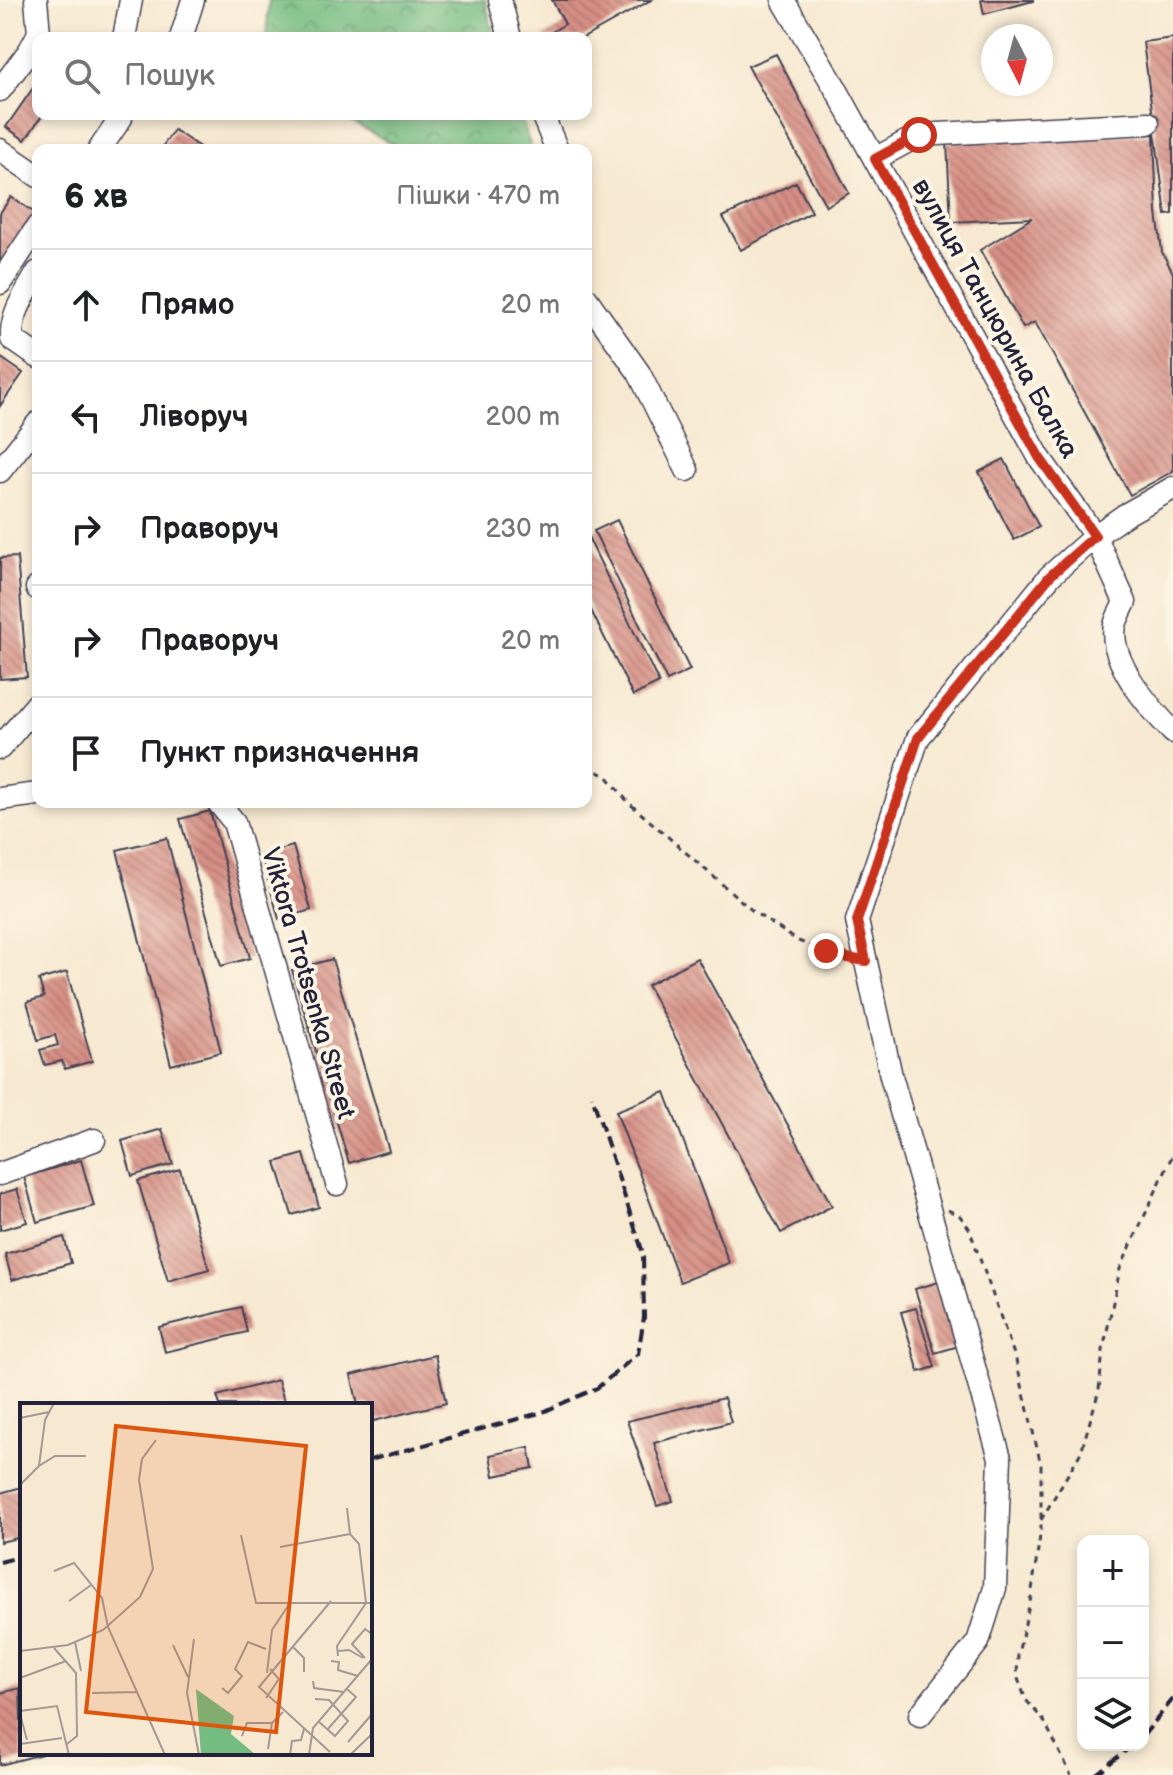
<!DOCTYPE html>
<html lang="uk">
<head>
<meta charset="utf-8">
<style>
	body { margin:0; font-family:"Balsamiq Sans",sans-serif; background:#f2f2f2; color:#202124 }
	.controls { position:absolute; right:24px; bottom:24px; display:grid; overflow:hidden; border-radius:16px; box-shadow:0 4px 12px #0003 }
	.controls button { width:72px; height:72px; display:grid; place-items:center; padding:0; border:0; border-bottom:2px solid #e0e0e0; background:#fff; color:#202124; font:40px sans-serif }
	.compass { position:absolute; left:981px; top:24px; width:72px; height:72px; border-radius:50%; background:#fff; box-shadow:0 4px 12px #0003; rotate:174deg }
	.stop { position:absolute; width:24px; height:24px; margin:-18px; border:6px solid #c8321e; border-radius:50%; background:#fff }
	.stop.end { background:#c8321e; border-color:#fff; box-shadow:0 2px 8px #0008 }
	.list { margin:0; padding:0; list-style:none }
	h2 { display:flex; justify-content:space-between; align-items:center; height:104px; margin:0; padding:0 32px; font-size:34px }
	h2 small { font-size:26px; font-weight:400; color:#757577 }
	.list li { display:grid; grid-template-columns:52px 1fr auto; gap:24px; align-items:center; box-sizing:border-box; height:112px; padding:0 32px; border-top:2px solid #e0e0e0 }
	.list b { display:block; font-size:30px; white-space:nowrap }
	.list em { font-size:26px; font-style:normal; color:#757577 }
	.icon { flex:none; width:44px; height:44px; fill:none; stroke:currentColor; stroke-width:2; stroke-linecap:round; stroke-linejoin:round }
	.map { position:relative; flex:none; width:1173px; height:1775px; overflow:hidden }
	.search { position:absolute; background:#fff; box-shadow:0 4px 12px #0003; left:32px; top:32px; width:560px; height:88px; display:flex; align-items:center; gap:20px; box-sizing:border-box; padding:0 28px; border-radius:16px; color:#757577; font-size:30px }
	.panel { position:absolute; background:#fff; box-shadow:0 4px 12px #0003; left:32px; top:144px; width:560px; height:664px; border-radius:16px }
	.map>svg:first-child { display:block }
</style>
</head>
<body>
<div class="map">
<svg width="1173" height="1775" viewBox="0 0 1173 1775">
	<defs>
		<pattern id="forest-crowns" width="20" height="18" patternUnits="userSpaceOnUse" patternTransform="scale(2)"><rect width="20" height="18" fill="#74bc81"/><path d="M2 6a3 3 0 1 1 6 0M12 15a3 3 0 1 1 6 0" fill="none" stroke="#5f986b"/></pattern>
		<pattern id="building-back-hatch" width="6" height="6" patternUnits="userSpaceOnUse" patternTransform="scale(2)"><rect width="6" height="6" fill="#d78f85"/><path d="M-1 5l2 2M0 0l6 6M5-1l2 2" fill="none" stroke="#ae746e"/></pattern>
	</defs>
	<rect width="100%" height="100%" fill="#fcf5e5"/>
	<filter id="ink" filterUnits="userSpaceOnUse"><feTurbulence type="fractalNoise" baseFrequency=".0125" numOctaves="2"/><feDisplacementMap in="SourceGraphic" scale="16" xChannelSelector="R" yChannelSelector="G"/><feConvolveMatrix kernelMatrix="1 2 1 2 8 2 1 2 1" color-interpolation-filters="sRGB"/></filter>
	<filter id="wash" filterUnits="userSpaceOnUse"><feTurbulence type="fractalNoise" baseFrequency=".006" numOctaves="4" result="noise"/><feDisplacementMap in="SourceGraphic" scale="32" xChannelSelector="R" yChannelSelector="G"/><feGaussianBlur stdDeviation="1.8" result="paint"/><feColorMatrix in="noise" values="0 0 0 0 0 0 0 0 0 0 0 0 0 0 0 0 0 1.4 0 .05"/><feComposite in="paint" operator="in"/></filter>
	<g filter="url(#wash)">
		<rect width="100%" height="100%" fill="#f7e9d1"/>
		<g fill="url(#forest-crowns)" stroke="#4b6f5e" stroke-width="2">
			<polygon points="269,0 485,0 494,38 266,38"/>
			<polygon points="337,114 520,114 530,145 528,150 404,150"/>
		</g>
		<g id="blocks">
			<g fill="url(#building-back-hatch)">
				<polygon points="552,0 651,0 583,38 542,38 565,24"/>
				<polygon points="981,0 1033,0 1033,1 984,14"/>
				<polygon points="1173,38 1173,214 1166,215 1143,42"/>
				<polygon points="776,54 849,193 826,206 748,66"/>
				<polygon points="38,81 38,114 43,114 25,140 6,127"/>
				<polygon points="174,130 201,148 200,150 160,150"/>
				<polygon points="1154,134 1157,213 1162,252 1173,273 1173,471 1130,495 1035,322 1023,328 980,250 1032,218 951,222 947,142"/>
				<polygon points="796,182 812,212 741,250 723,217"/>
				<polygon points="11,197 38,215 38,218 0,272 0,213"/>
				<polygon points="0,357 23,373 0,406"/>
				<polygon points="1004,459 1039,527 1014,540 979,472"/>
				<polygon points="617,520 690,670 667,681 594,531"/>
				<polygon points="586,533 659,683 633,696 586,600"/>
				<polygon points="17,557 27,677 0,679 0,558"/>
				<polygon points="210,811 250,958 221,966 180,819"/>
				<polygon points="167,838 221,1052 171,1065 117,850"/>
				<polygon points="293,846 311,910 279,919 261,855"/>
				<polygon points="697,958 832,1206 781,1233 647,985"/>
				<polygon points="332,959 389,1151 349,1163 292,970"/>
				<polygon points="67,972 92,1061 65,1069 62,1061 45,1065 40,1050 58,1045 55,1035 38,1040 27,1002 44,997 39,980"/>
				<polygon points="665,1092 729,1263 680,1282 616,1111"/>
				<polygon points="162,1129 173,1164 132,1176 122,1141"/>
				<polygon points="304,1154 319,1207 292,1215 276,1162"/>
				<polygon points="81,1160 94,1206 37,1222 24,1177"/>
				<polygon points="180,1169 209,1269 168,1281 138,1181"/>
				<polygon points="17,1189 27,1222 0,1230 0,1194"/>
				<polygon points="64,1237 71,1263 12,1280 5,1254"/>
				<polygon points="942,1281 962,1345 935,1353 915,1289"/>
				<polygon points="241,1307 247,1332 165,1352 159,1327"/>
				<polygon points="916,1308 935,1367 919,1372 901,1312"/>
				<polygon points="435,1355 446,1403 370,1422 370,1405 358,1405 351,1375"/>
				<polygon points="278,1380 285,1405 220,1405 217,1396"/>
				<polygon points="724,1398 731,1422 654,1443 673,1501 657,1506 627,1421"/>
				<polygon points="529,1447 533,1468 494,1476 490,1455"/>
				<polygon points="22,1487 22,1537 0,1542 0,1493"/>
				<polygon points="20,1688 22,1753 42,1754 0,1765 0,1693"/>
			</g>
		</g>
	</g>
	<g filter="url(#ink)">
		<use href="#blocks" fill-opacity="0" stroke="#424052" stroke-width="2"/>
		<g fill="none" stroke-linecap="round" stroke-linejoin="round">
			<g stroke="#424052" stroke-width="25">
				<g id="minor">
					<polyline points="500,0 510,38"/>
					<path d="M783,0L836,89L1039,457L1095,536L1125,602C1122,609 1117,617 1115,625C1108,661 1150,708 1173,732"/>
					<polyline points="124,38 131,0"/>
					<polyline points="181,38 193,0"/>
					<polyline points="30,50 39,33 36,0"/>
					<polyline points="0,90 30,50 38,51"/>
					<polyline points="542,114 557,150"/>
					<polyline points="0,150 38,176"/>
					<polyline points="99,150 121,118"/>
					<polyline points="875,159 919,135 1148,123"/>
					<path d="M38,272C26,293 10,314 12,339L38,357"/>
					<polyline points="0,283 38,226"/>
					<polyline points="586,298 639,373 687,470"/>
					<polyline points="0,471 38,423"/>
					<polyline points="37,588 38,588"/>
					<polyline points="0,748 38,703"/>
					<polyline points="0,799 38,794"/>
					<polyline points="218,802 234,822 337,1184"/>
					<polyline points="0,1174 94,1140"/>
					<polyline points="920,1715 978,1642 995,1588 1000,1458 891,1076 857,921 918,738 1050,576 1095,536 1125,515 1173,488"/>
				</g>
			</g>
			<g stroke="#424052" stroke-width="3" stroke-dasharray="6 6" stroke-linecap="butt">
				<polyline points="586,774 596,771 607,776 628,802 754,912 798,941 846,958"/>
				<polyline points="948,1210 960,1216 969,1228 1016,1360 1041,1465 1041,1529 1031,1597 1018,1654 1017,1676 1026,1700 1044,1721 1071,1775"/>
				<polyline points="1041,1520 1081,1452 1099,1390 1103,1350 1120,1269 1173,1154"/>
			</g>
			<use href="#minor" stroke="#fff" stroke-width="22"/>
			<g stroke="#22223b" stroke-width="4" stroke-dasharray="12 6" stroke-linecap="butt">
				<polyline points="370,1460 543,1412 597,1388 638,1354 644,1317 643,1253 592,1096"/>
				<polyline points="0,1562 22,1556"/>
				<polyline points="1143,1736 1173,1699"/>
				<polyline points="1095,1775 1133,1745"/>
			</g>
		</g>
	</g>
	<g fill="none" stroke-linecap="round" stroke-linejoin="round" filter="url(#ink)">
		<polyline stroke="#c8321e" stroke-width="10" points="826,951 847,958 866,961 857,921 918,738 1050,576 1095,536 1039,457 875,159 919,135"/>
	</g>
	<g text-anchor="middle" stroke-width="8" stroke-linejoin="round" paint-order="stroke">
		<g font-size="26" fill="#22223b" stroke="#fcf5e5">
			<text transform="translate(996 318) rotate(61)" y="9">вулиця Танцюрина Балка</text>
			<text transform="translate(309 983) rotate(74)" y="9">Viktora Trotsenka Street</text>
		</g>
	</g>
	<g transform="translate(20 1403)">
		<rect width="352" height="352" fill="#f7e9d1"/>
		<path d="M176,286L214,313L211,331L236,352H181Z" fill="#74bc81"/>
		<path fill="none" stroke="#a29995" stroke-width="2" d="M0,15L29,9M19,63L35,53H66M0,82L19,63L25,17L34,0M221,132L236,200H352M260,144L330,131M34,168L54,160L82,195L88,224L145,352M49,198L71,182M174,236L167,290L179,352M55,239L61,268M153,242L168,274M273,244L284,255V269M34,245L56,270L57,333L47,341M0,248L48,242L83,227L120,194L133,166L119,77L122,56L136,37M318,248L329,247L343,255M318,253L317,243L346,200L339,141L330,131L327,105M345,255L332,241L345,226L352,231M311,258L319,259L318,267L338,273M247,270L252,227L270,200M0,275L46,258M293,278L294,285L324,289M202,285L208,290L222,273L215,266L228,239L246,246M72,290L117,289M246,295L259,276L250,266M295,296L309,297L328,318L315,333L298,318M0,308L37,303L49,352M0,311L7,337M307,327L336,294L327,286M222,333L227,320H252L263,309M328,339L352,311M0,341L42,335M248,346L252,320M310,349L239,284L311,198M270,352L272,338L281,337L284,326M289,352L293,325L352,256M330,352L352,331"/>
		<path fill="#de560e" fill-opacity="0.15" stroke="#de560e" stroke-width="4" d="M96,23L286,43L256,329L66,309Z"/>
		<rect width="352" height="352" fill="none" stroke="#22223b" stroke-width="4"/>
	</g>
</svg>
<div class="controls">
<button>+</button>
<button>−</button>
<button><svg class="icon" aria-label="layers" viewBox="0 0 24 24"><path d="M12 4l9 5-9 5-9-5zM3 14l9 5 9-5"/></svg></button>
</div>
<svg class="compass" viewBox="-18 -18 36 36"><path d="M0-13l5 13h-10z" fill="#e53935"/><path d="M0 13l5-13h-10z" fill="#757577"/></svg>
<div class="stop" style="left:919px;top:135px"></div>
<div class="stop end" style="left:826px;top:951px"></div>
<div class="search"><svg class="icon" aria-label="search" viewBox="0 0 24 24"><circle cx="10" cy="10" r="6"/><path d="M15 15l6 6"/></svg>Пошук</div>
<section class="panel">
<h2>6 хв<small>Пішки · 470 m</small></h2>
<ul class="list">
<li><svg class="icon" aria-label="ahead" viewBox="0 0 24 24"><path d="M12 20V5M6 11l6-6 6 6"/></svg><div><b>Прямо</b></div><em>20 m</em></li>
<li><svg class="icon" aria-label="left" viewBox="0 0 24 24"><path d="M17 20v-9H6M10 6l-5 5 5 5"/></svg><div><b>Ліворуч</b></div><em>200 m</em></li>
<li><svg class="icon" aria-label="right" viewBox="0 0 24 24"><path d="M7 20v-9h11M14 6l5 5-5 5"/></svg><div><b>Праворуч</b></div><em>230 m</em></li>
<li><svg class="icon" aria-label="right" viewBox="0 0 24 24"><path d="M7 20v-9h11M14 6l5 5-5 5"/></svg><div><b>Праворуч</b></div><em>20 m</em></li>
<li><svg class="icon" aria-label="arrive" viewBox="0 0 24 24"><path d="M6 21V4h12l-3 4 3 4H6"/></svg><div><b>Пункт призначення</b></div></li>
</ul>
</section>
</div>
</body>
</html>
